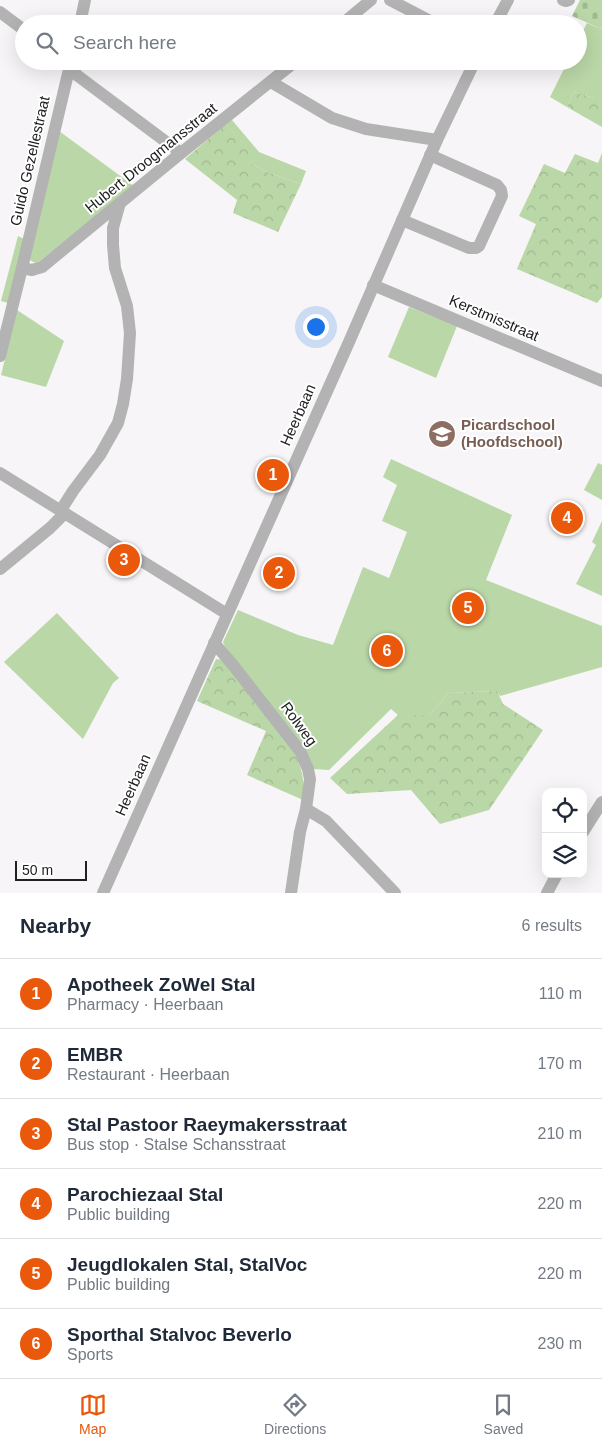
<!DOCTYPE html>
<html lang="en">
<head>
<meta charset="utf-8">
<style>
	body { margin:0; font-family:Helvetica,sans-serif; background:#f2f2f3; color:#1f2937 }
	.controls { position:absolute; right:15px; bottom:15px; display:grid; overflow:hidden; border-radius:10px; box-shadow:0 5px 20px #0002 }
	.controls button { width:45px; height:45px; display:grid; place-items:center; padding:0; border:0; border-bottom:1px solid #e0e1e3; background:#fff; color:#1f2937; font:25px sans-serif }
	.scale { position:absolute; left:15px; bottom:12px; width:72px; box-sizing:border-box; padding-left:5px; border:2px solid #212020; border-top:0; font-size:14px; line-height:18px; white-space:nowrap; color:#212020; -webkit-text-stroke:4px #fff; paint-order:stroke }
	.you { position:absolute; left:315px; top:326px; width:18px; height:18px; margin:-12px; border:4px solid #fff; border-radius:50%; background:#1a73e8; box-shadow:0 0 0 8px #1a73e833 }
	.badge { display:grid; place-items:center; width:32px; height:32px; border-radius:50%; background:#ea580c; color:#fff; font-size:16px; font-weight:700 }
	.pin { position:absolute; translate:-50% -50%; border:2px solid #fff; box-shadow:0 1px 5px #0006 }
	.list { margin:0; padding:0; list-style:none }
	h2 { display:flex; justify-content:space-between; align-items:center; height:65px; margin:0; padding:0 20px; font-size:21px }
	h2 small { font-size:16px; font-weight:400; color:#747a83 }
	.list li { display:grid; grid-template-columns:32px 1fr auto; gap:15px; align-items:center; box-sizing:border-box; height:70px; padding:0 20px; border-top:1px solid #e0e1e3 }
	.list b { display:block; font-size:19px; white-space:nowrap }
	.list p { margin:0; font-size:16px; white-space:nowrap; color:#747a83 }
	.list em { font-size:16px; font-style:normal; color:#747a83 }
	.icon { flex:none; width:28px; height:28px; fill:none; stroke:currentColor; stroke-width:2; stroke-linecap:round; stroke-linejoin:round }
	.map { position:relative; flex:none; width:602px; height:893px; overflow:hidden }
	.search { position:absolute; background:#fff; box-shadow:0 5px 20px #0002; left:15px; right:15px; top:15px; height:55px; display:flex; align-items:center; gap:12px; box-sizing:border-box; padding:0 18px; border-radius:28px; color:#747a83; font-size:19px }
	.sheet { height:485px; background:#fff }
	nav { display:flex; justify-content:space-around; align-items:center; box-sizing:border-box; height:70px; border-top:1px solid #e0e1e3; background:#fff; font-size:14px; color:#747a83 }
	nav a { display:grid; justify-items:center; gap:2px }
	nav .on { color:#ea580c }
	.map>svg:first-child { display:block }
</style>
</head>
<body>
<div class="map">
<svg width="602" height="893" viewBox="0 0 602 893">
	<defs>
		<pattern id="forest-crowns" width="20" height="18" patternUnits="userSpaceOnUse" patternTransform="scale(1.25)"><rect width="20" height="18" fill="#bad7a7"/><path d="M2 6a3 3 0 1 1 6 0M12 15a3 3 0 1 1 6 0" fill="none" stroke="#a0b88f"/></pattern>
		<pattern id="cemetery-stones" width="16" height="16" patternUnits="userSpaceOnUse" patternTransform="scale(1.25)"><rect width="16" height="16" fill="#bad7a7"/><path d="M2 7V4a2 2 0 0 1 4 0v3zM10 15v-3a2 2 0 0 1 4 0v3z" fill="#a0b88f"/></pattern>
	</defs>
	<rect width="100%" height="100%" fill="#f7f5f7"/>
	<g fill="#bad7a7">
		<polygon points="587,23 602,29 602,98 594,98 574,92 567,107 550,97 568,61 578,61 578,41"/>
		<polygon points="232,120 259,152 306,171 301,184 264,171 251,163 256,158 226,124"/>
		<path d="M59,131L134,186L37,263C32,262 30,261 28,256Z"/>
		<polygon points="18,236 24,239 8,303 1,301"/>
		<polygon points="409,307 457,326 436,378 388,357"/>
		<polygon points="17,310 64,341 46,387 1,375"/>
		<polygon points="391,459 512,515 486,580 602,626 602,667 500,696 497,691 449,693 429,715 398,715 391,709 329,770 314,769 305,749 225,647 223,642 238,610 298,635 333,645 363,567 389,578 407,532 382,521 397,485 383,477"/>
		<polygon points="598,463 602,465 602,500 584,490"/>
		<polygon points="602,521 602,596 576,584 596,545 592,542"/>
		<polygon points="57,613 119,678 113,683 83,739 4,662"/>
	</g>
	<g fill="url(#forest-crowns)">
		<polygon points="574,92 594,98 602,98 602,127 567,107"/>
		<polygon points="226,124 257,158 251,163 264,171 301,184 278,232 233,213 237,200 185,159"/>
		<polygon points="602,153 602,297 597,303 517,269 536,224 519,216 544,164 565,173 575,154 598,163"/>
		<path d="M216,659L223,660L293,750C302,768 305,779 303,800L247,775L266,731L197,701Z"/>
		<polygon points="497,691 503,704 543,730 489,810 440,824 411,790 347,794 330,778 398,715 429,715 449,693"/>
	</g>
	<polygon fill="url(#cemetery-stones)" points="580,0 602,0 602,29 572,16"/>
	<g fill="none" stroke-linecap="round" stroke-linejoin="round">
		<g stroke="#b3b3b4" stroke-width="12">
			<polyline points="390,0 436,24"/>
			<polyline points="563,0 566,1 569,0"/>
			<polyline points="0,12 24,30"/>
			<polyline points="80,24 85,0"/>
			<polyline points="342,24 371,0"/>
			<polyline points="495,24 508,0"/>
			<polyline points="64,63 78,76 181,153"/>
			<polyline points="271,82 332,118 366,129 437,140"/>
			<polyline points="402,220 469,248 476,248 479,246 502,196 501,190 497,185 430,155"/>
			<polyline points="22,268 32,270 42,267 181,153 296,61"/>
			<polyline points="373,285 602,381"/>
			<polyline points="0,356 22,268 71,61"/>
			<polyline points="0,473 227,614"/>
			<polyline points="0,569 50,528 61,517 61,510 73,491 100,455 118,423 123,404 127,379 130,333 127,306 115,268 113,245 113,228 120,203"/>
			<polyline points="214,643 233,665 300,751 308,769 310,779 306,809 326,821 395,893"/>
			<polyline points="583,832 602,802"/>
			<polyline points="103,893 349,342 437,140 475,61"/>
			<polyline points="291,893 300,832 306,809"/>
			<polyline points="547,893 557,874"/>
		</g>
	</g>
	<defs>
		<g id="school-disc" transform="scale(1.4375)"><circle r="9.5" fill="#8d6e63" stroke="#fff"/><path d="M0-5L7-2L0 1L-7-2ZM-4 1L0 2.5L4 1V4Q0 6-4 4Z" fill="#fff"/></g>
	</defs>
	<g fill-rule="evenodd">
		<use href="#school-disc" x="442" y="434"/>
	</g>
	<g text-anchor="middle" stroke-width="4" stroke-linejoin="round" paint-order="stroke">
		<g font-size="15" fill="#212020" stroke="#fff">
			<text transform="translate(151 158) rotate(-39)" y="5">Hubert Droogmansstraat</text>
			<text transform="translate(30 161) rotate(-77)" y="5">Guido Gezellestraat</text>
			<text transform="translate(494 318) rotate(23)" y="5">Kerstmisstraat</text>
			<text transform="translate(298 415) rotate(-66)" y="5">Heerbaan</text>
			<text transform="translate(299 724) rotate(54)" y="5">Rolweg</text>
			<text transform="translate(133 785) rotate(-66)" y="5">Heerbaan</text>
		</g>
		<g font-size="15" font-weight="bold" fill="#785e54" stroke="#fff" text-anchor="start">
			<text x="461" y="430">Picardschool<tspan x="461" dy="17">(Hoofdschool)</tspan></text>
		</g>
	</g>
</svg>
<div class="controls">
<button><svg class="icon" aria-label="locate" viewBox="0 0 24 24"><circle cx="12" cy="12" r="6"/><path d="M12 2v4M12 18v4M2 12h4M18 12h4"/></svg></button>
<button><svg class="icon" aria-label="layers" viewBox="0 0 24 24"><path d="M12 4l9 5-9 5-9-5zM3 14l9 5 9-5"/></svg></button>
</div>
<div class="scale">50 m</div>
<div class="you"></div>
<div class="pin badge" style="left:273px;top:475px">1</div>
<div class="pin badge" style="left:279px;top:573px">2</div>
<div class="pin badge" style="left:124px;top:560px">3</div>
<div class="pin badge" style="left:567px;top:518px">4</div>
<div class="pin badge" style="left:468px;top:608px">5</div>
<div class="pin badge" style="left:387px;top:651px">6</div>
<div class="search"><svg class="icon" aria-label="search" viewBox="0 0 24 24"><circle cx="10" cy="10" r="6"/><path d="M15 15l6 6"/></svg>Search here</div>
</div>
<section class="sheet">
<h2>Nearby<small>6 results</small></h2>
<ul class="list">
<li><span class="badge">1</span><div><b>Apotheek ZoWel Stal</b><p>Pharmacy · Heerbaan</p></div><em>110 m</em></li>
<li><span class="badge">2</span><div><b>EMBR</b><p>Restaurant · Heerbaan</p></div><em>170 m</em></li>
<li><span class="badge">3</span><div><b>Stal Pastoor Raeymakersstraat</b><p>Bus stop · Stalse Schansstraat</p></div><em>210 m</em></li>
<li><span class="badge">4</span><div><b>Parochiezaal Stal</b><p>Public building</p></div><em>220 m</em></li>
<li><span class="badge">5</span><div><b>Jeugdlokalen Stal, StalVoc</b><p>Public building</p></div><em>220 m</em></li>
<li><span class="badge">6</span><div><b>Sporthal Stalvoc Beverlo</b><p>Sports</p></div><em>230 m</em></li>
</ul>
</section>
<nav>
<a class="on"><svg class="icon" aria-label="map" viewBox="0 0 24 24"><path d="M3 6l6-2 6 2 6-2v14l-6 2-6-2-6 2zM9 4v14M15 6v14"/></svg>Map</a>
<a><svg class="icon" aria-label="directions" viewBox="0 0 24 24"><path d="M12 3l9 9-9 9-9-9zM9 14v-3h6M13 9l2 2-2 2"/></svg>Directions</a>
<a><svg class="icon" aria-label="saved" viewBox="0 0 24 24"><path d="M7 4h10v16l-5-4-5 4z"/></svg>Saved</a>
</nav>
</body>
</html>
